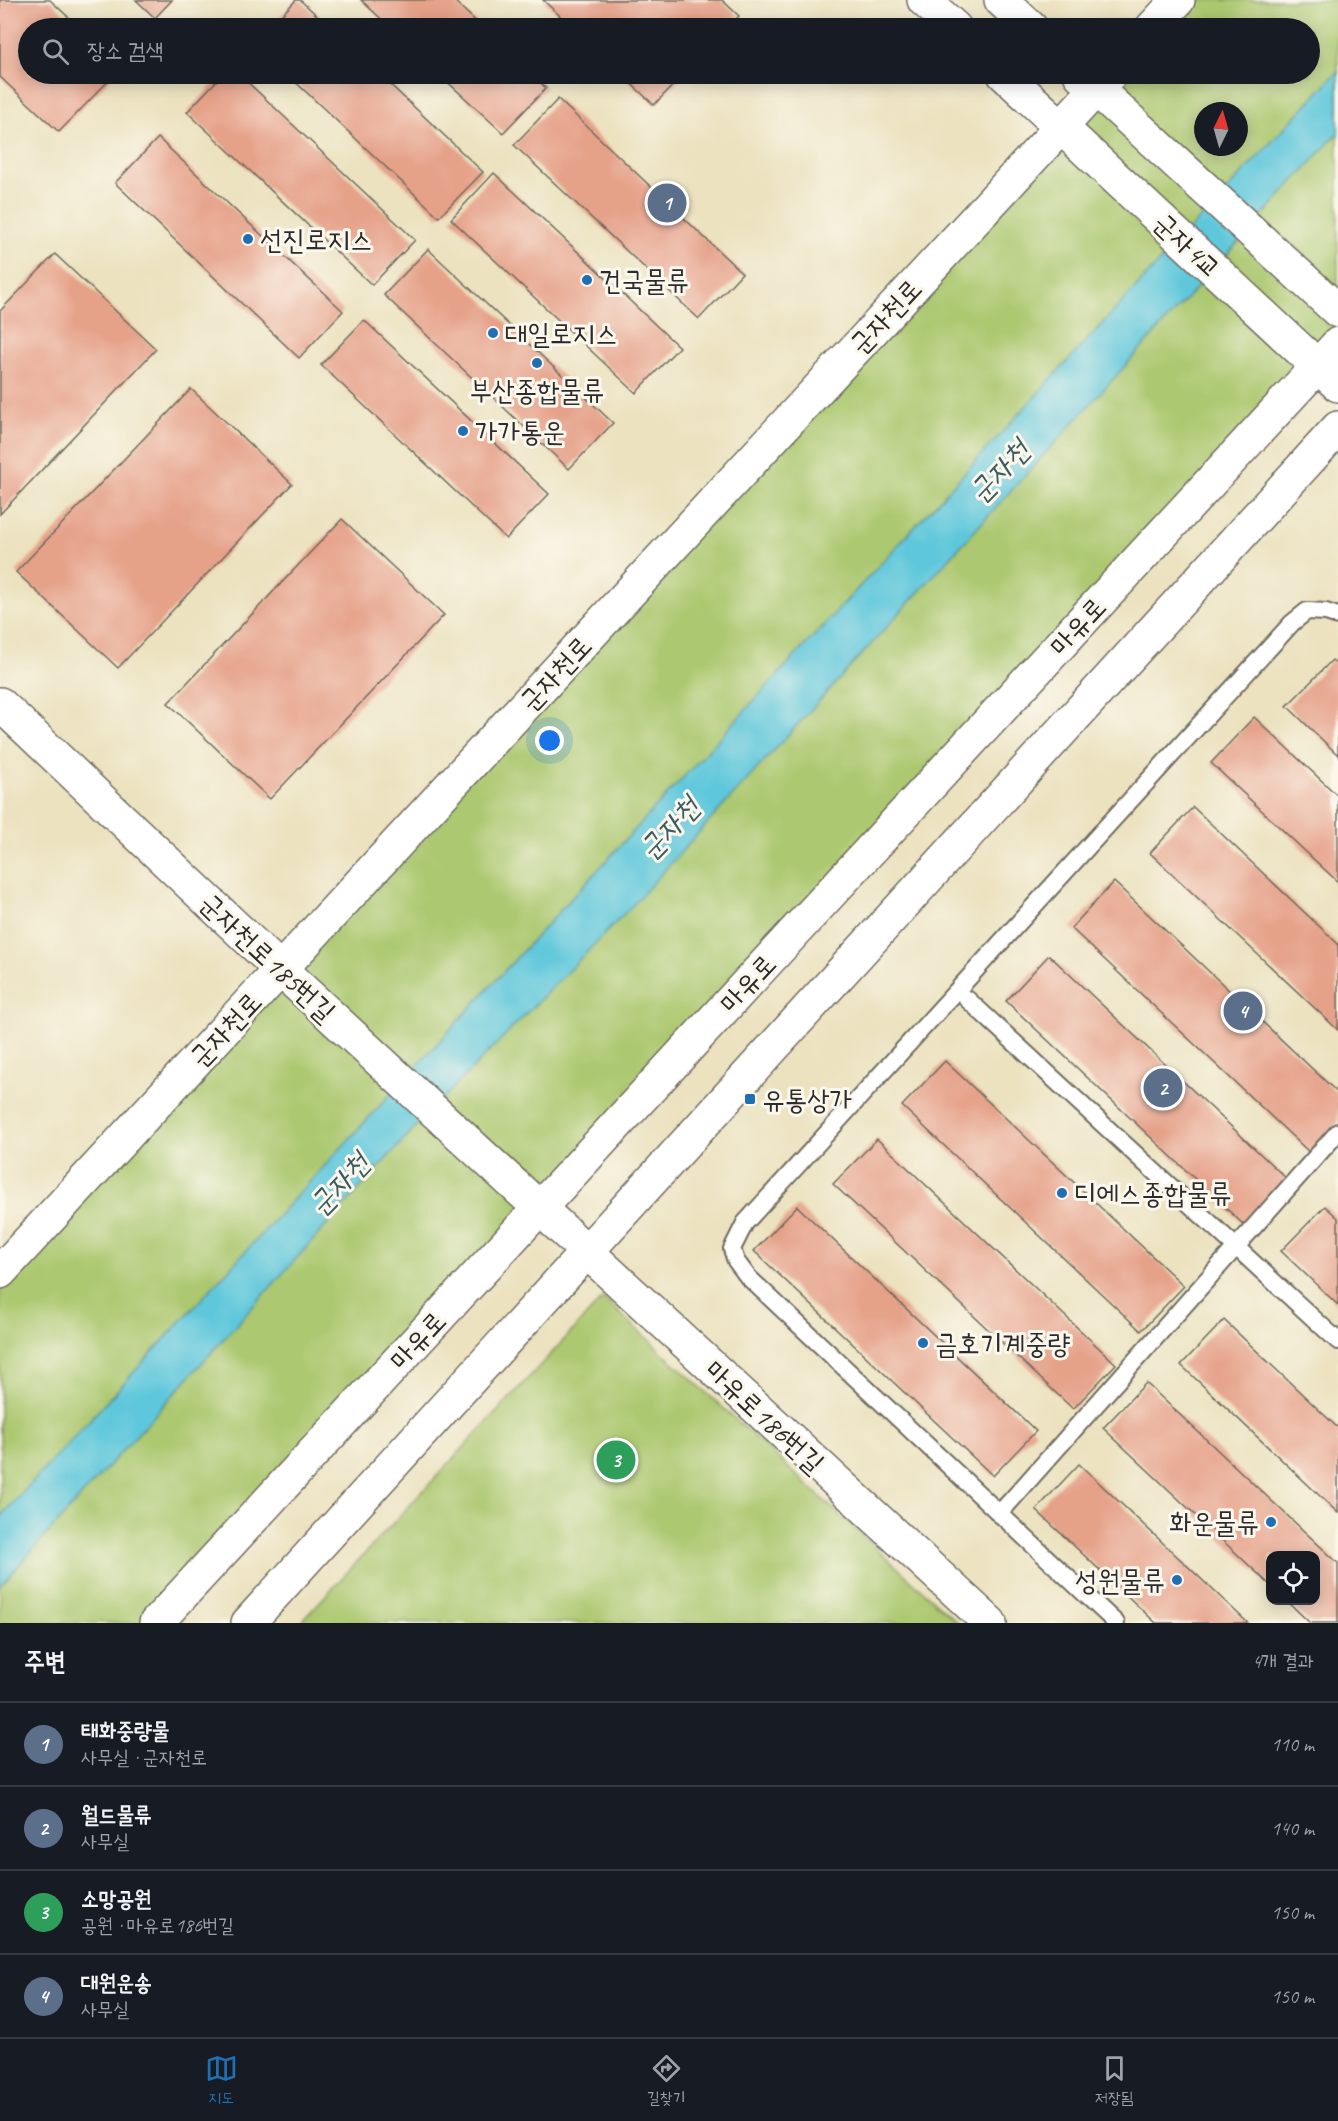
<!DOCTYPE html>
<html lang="ko">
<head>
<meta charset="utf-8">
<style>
	body { margin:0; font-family:Caveat,"Poor Story",sans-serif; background:#20242c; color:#f1f3f6 }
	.controls { position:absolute; right:18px; bottom:18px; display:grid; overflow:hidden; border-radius:12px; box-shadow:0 3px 15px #0003 }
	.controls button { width:54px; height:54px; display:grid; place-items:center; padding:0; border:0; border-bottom:2px solid #363941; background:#171b24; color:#f1f3f6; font:30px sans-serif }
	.compass { position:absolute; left:1194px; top:102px; width:54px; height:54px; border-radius:50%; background:#171b24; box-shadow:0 3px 15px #0003; rotate:5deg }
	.you { position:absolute; left:550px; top:741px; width:21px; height:21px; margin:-15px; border:4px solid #fff; border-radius:50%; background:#1a73e8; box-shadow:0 0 0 9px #1a73e833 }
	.badge { display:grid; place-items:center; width:39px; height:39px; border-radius:50%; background:#1f6fb2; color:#fff; font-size:20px; font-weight:700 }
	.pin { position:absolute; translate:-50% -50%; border:3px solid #fff; box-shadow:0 2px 6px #0006 }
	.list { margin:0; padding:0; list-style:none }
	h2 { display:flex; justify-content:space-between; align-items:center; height:78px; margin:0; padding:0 24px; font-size:26px }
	h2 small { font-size:20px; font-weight:400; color:#9ea1a6 }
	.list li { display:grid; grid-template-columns:39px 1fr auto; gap:18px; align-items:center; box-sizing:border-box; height:84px; padding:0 24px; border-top:2px solid #363941 }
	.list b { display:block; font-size:22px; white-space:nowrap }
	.list p { margin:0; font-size:20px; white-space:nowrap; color:#9ea1a6 }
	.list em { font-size:20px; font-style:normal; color:#9ea1a6 }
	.icon { flex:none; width:33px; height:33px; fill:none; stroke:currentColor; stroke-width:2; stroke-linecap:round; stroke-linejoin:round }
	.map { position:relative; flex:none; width:1338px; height:1623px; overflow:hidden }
	.search { position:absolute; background:#171b24; box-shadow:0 3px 15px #0003; left:18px; right:18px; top:18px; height:66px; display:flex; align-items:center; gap:15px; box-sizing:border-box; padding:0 21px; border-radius:33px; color:#9ea1a6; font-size:22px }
	.sheet { height:414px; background:#171b24 }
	nav { display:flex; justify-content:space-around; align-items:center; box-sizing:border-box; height:84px; border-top:2px solid #363941; background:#171b24; font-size:16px; color:#9ea1a6 }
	nav a { display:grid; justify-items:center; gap:3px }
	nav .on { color:#1f6fb2 }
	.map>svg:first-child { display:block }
</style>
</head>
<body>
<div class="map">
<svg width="1338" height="1623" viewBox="0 0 1338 1623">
	<rect width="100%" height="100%" fill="#fbf7ec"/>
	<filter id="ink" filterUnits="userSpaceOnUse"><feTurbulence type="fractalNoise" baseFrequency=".0167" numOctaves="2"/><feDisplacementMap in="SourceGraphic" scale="12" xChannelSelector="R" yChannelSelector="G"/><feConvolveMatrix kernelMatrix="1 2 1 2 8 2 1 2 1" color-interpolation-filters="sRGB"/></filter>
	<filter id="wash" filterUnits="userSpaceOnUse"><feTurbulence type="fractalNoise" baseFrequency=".008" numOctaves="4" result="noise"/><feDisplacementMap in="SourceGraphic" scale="24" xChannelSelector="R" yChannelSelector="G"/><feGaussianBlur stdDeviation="1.35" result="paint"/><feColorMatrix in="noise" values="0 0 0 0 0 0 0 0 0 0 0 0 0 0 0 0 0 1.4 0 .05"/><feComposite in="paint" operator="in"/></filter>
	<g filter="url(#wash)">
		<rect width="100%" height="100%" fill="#ece2c0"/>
		<g fill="#acc86f" stroke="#6c7a4d" stroke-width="1.5" fill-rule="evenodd">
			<path d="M1178,0H1338V349L158,1623H0V1272L1110,74H1310V28H1152ZM1203,111H1239V147H1203Z"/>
			<polygon points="603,1298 958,1623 300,1623"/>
		</g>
		<polygon fill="#5ec7db" stroke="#447983" stroke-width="1.5" points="1338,71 1338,133 631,907 419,1123 0,1586 0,1517 1150,272"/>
		<g id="blocks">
			<g fill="#e6a189">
				<polygon points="0,0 50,0 80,28 28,28 28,74 115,74 59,132 0,77"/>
				<polygon points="136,0 172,0 155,18"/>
				<polygon points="296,0 300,0 331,28 269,28"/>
				<polygon points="361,0 453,0 483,28 391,28"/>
				<polygon points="543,0 722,0 739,16 727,28 573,28"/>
				<polygon points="223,74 239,74 415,240 372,285 187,112"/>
				<polygon points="287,74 379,74 483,172 439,217"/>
				<polygon points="439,74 531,74 546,88 503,133"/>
				<polygon points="621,74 684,74 654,105"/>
				<polygon points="558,99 742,273 699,319 514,145"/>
				<polygon points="158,138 343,311 299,358 115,183"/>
				<polygon points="494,173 679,347 636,393 451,219"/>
				<polygon points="428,249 613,423 569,469 384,295"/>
				<polygon points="55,254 156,349 0,514 0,311"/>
				<polygon points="364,320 549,494 506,539 321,365"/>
				<polygon points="191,389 292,484 118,668 16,572"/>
				<polygon points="342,519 444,615 270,799 168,703"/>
				<polygon points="1332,660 1338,666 1338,755 1287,706"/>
				<polygon points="1254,717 1338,796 1338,882 1211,763"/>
				<polygon points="1193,807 1338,944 1338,1030 1150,853"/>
				<polygon points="1114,882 1338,1093 1338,1123 1310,1153 1071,928"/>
				<polygon points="1049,955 1288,1180 1245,1226 1006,1001"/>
				<polygon points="945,1061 1184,1286 1141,1331 902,1106"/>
				<polygon points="877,1139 1116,1364 1073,1409 833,1184"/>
				<polygon points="797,1206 1036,1431 993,1476 754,1251"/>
				<polygon points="1325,1206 1338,1218 1338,1305 1281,1251"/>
				<polygon points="1224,1320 1338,1428 1338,1513 1181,1365"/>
				<polygon points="1146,1383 1338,1563 1338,1623 1310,1623 1286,1600 1316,1600 1316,1556 1270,1556 1270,1585 1103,1428"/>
				<polygon points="1079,1464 1248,1623 1156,1623 1036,1510"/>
			</g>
		</g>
	</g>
	<g filter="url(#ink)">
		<use href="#blocks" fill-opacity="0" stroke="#6f6b5f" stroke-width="1.5"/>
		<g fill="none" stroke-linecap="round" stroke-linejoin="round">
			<g stroke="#6f6b5f" stroke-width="20">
				<g id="service">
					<polyline points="967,999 1338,1341"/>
					<polyline points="999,1514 1338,1132"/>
					<polyline points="1116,1623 748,1277 736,1261 732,1249 745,1223 1292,623 1307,611 1326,612 1338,616"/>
				</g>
			</g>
			<g stroke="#6f6b5f" stroke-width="36">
				<polyline id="minor" points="0,704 280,969 990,1623"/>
			</g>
			<g stroke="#6f6b5f" stroke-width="36">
				<g id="tertiary">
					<polyline points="1152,28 1178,0"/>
					<polyline points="0,1272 1110,74"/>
					<polyline points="156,1623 1338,344"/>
					<polyline points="248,1623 1338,428"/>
				</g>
			</g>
			<g stroke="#6f6b5f" stroke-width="36">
				<g id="secondary">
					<polyline points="924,0 955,28"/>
					<polyline points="1001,0 1031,28"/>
					<polyline points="1004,74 1338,385"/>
					<polyline points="1080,74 1338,311"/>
				</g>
			</g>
			<use href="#service" stroke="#fff" stroke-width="16"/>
			<use href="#minor" stroke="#fff" stroke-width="33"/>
			<use href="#tertiary" stroke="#fff" stroke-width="33"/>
			<use href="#secondary" stroke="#fff" stroke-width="33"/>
		</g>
	</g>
	<g fill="#1f6fb2" stroke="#fbf7ec" stroke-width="2">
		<circle cx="248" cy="239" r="6"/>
		<circle cx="587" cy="280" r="6"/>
		<circle cx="493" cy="333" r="6"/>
		<circle cx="537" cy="363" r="6"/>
		<circle cx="463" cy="431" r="6"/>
		<rect x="744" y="1093" width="12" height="12" rx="3"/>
		<circle cx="1062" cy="1193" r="6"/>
		<circle cx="923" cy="1343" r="6"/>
		<circle cx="1271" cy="1522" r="6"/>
		<circle cx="1177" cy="1580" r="6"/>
	</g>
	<g text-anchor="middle" stroke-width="6" stroke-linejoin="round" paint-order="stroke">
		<g font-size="28" fill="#2b2b2b" stroke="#fbf7ec" text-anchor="start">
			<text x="260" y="249">선진로지스</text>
			<text x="599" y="290">건국물류</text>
			<text x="505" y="343">대일로지스</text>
			<text x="537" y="400" text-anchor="middle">부산종합물류</text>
			<text x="475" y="441">가가통운</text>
			<text x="762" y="1109">유통상가</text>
			<text x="1074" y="1203">디에스종합물류</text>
			<text x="935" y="1353">금호기계중량</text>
			<text x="1259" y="1532" text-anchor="end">화운물류</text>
			<text x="1165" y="1590" text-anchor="end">성원물류</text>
		</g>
		<g font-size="28" fill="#2b2b2b" stroke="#fbf7ec">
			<text transform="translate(1188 245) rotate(43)" y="10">군자4교</text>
			<text transform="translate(885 316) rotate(-47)" y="10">군자천로</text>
			<text transform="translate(1077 626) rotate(-47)" y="10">마유로</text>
			<text transform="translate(555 673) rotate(-47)" y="10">군자천로</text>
			<text transform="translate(268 957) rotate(43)" y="10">군자천로185번길</text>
			<text transform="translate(747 983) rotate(-47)" y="10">마유로</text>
			<text transform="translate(225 1029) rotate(-47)" y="10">군자천로</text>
			<text transform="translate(417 1340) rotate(-47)" y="10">마유로</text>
			<text transform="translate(765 1416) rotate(43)" y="10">마유로186번길</text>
		</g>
		<g font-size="30" font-style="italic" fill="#3a5a60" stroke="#fbf7ec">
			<text transform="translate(999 471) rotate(-47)" y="10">군자천</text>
			<text transform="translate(669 828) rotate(-47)" y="10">군자천</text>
			<text transform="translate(339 1184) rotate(-47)" y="10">군자천</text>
		</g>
	</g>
</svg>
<div class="controls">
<button><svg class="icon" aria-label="locate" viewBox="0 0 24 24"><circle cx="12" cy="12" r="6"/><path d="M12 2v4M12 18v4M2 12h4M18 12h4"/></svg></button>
</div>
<svg class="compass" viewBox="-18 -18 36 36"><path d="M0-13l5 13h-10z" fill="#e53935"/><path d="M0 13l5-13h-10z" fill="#9ea1a6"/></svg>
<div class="you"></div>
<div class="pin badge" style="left:667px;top:203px;background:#5c6f8a">1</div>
<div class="pin badge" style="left:1163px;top:1088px;background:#5c6f8a">2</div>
<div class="pin badge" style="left:616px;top:1460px;background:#2e9e5b">3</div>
<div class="pin badge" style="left:1243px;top:1011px;background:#5c6f8a">4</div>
<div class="search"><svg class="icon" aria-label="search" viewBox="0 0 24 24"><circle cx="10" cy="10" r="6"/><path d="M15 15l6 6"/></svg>장소 검색</div>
</div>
<section class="sheet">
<h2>주변<small>4개 결과</small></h2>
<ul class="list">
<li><span class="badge" style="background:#5c6f8a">1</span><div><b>태화중량물</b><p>사무실 · 군자천로</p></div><em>110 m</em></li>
<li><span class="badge" style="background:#5c6f8a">2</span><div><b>월드물류</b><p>사무실</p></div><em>140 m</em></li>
<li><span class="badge" style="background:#2e9e5b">3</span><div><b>소망공원</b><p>공원 · 마유로186번길</p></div><em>150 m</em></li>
<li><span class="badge" style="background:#5c6f8a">4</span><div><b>대원운송</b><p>사무실</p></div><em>150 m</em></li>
</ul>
</section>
<nav>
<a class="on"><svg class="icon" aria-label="map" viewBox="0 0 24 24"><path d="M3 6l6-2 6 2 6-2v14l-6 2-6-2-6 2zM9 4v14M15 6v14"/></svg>지도</a>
<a><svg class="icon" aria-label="directions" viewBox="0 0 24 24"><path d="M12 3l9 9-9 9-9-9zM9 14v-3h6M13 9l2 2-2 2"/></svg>길찾기</a>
<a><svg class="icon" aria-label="saved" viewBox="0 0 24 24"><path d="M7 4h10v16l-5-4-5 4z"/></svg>저장됨</a>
</nav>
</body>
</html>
